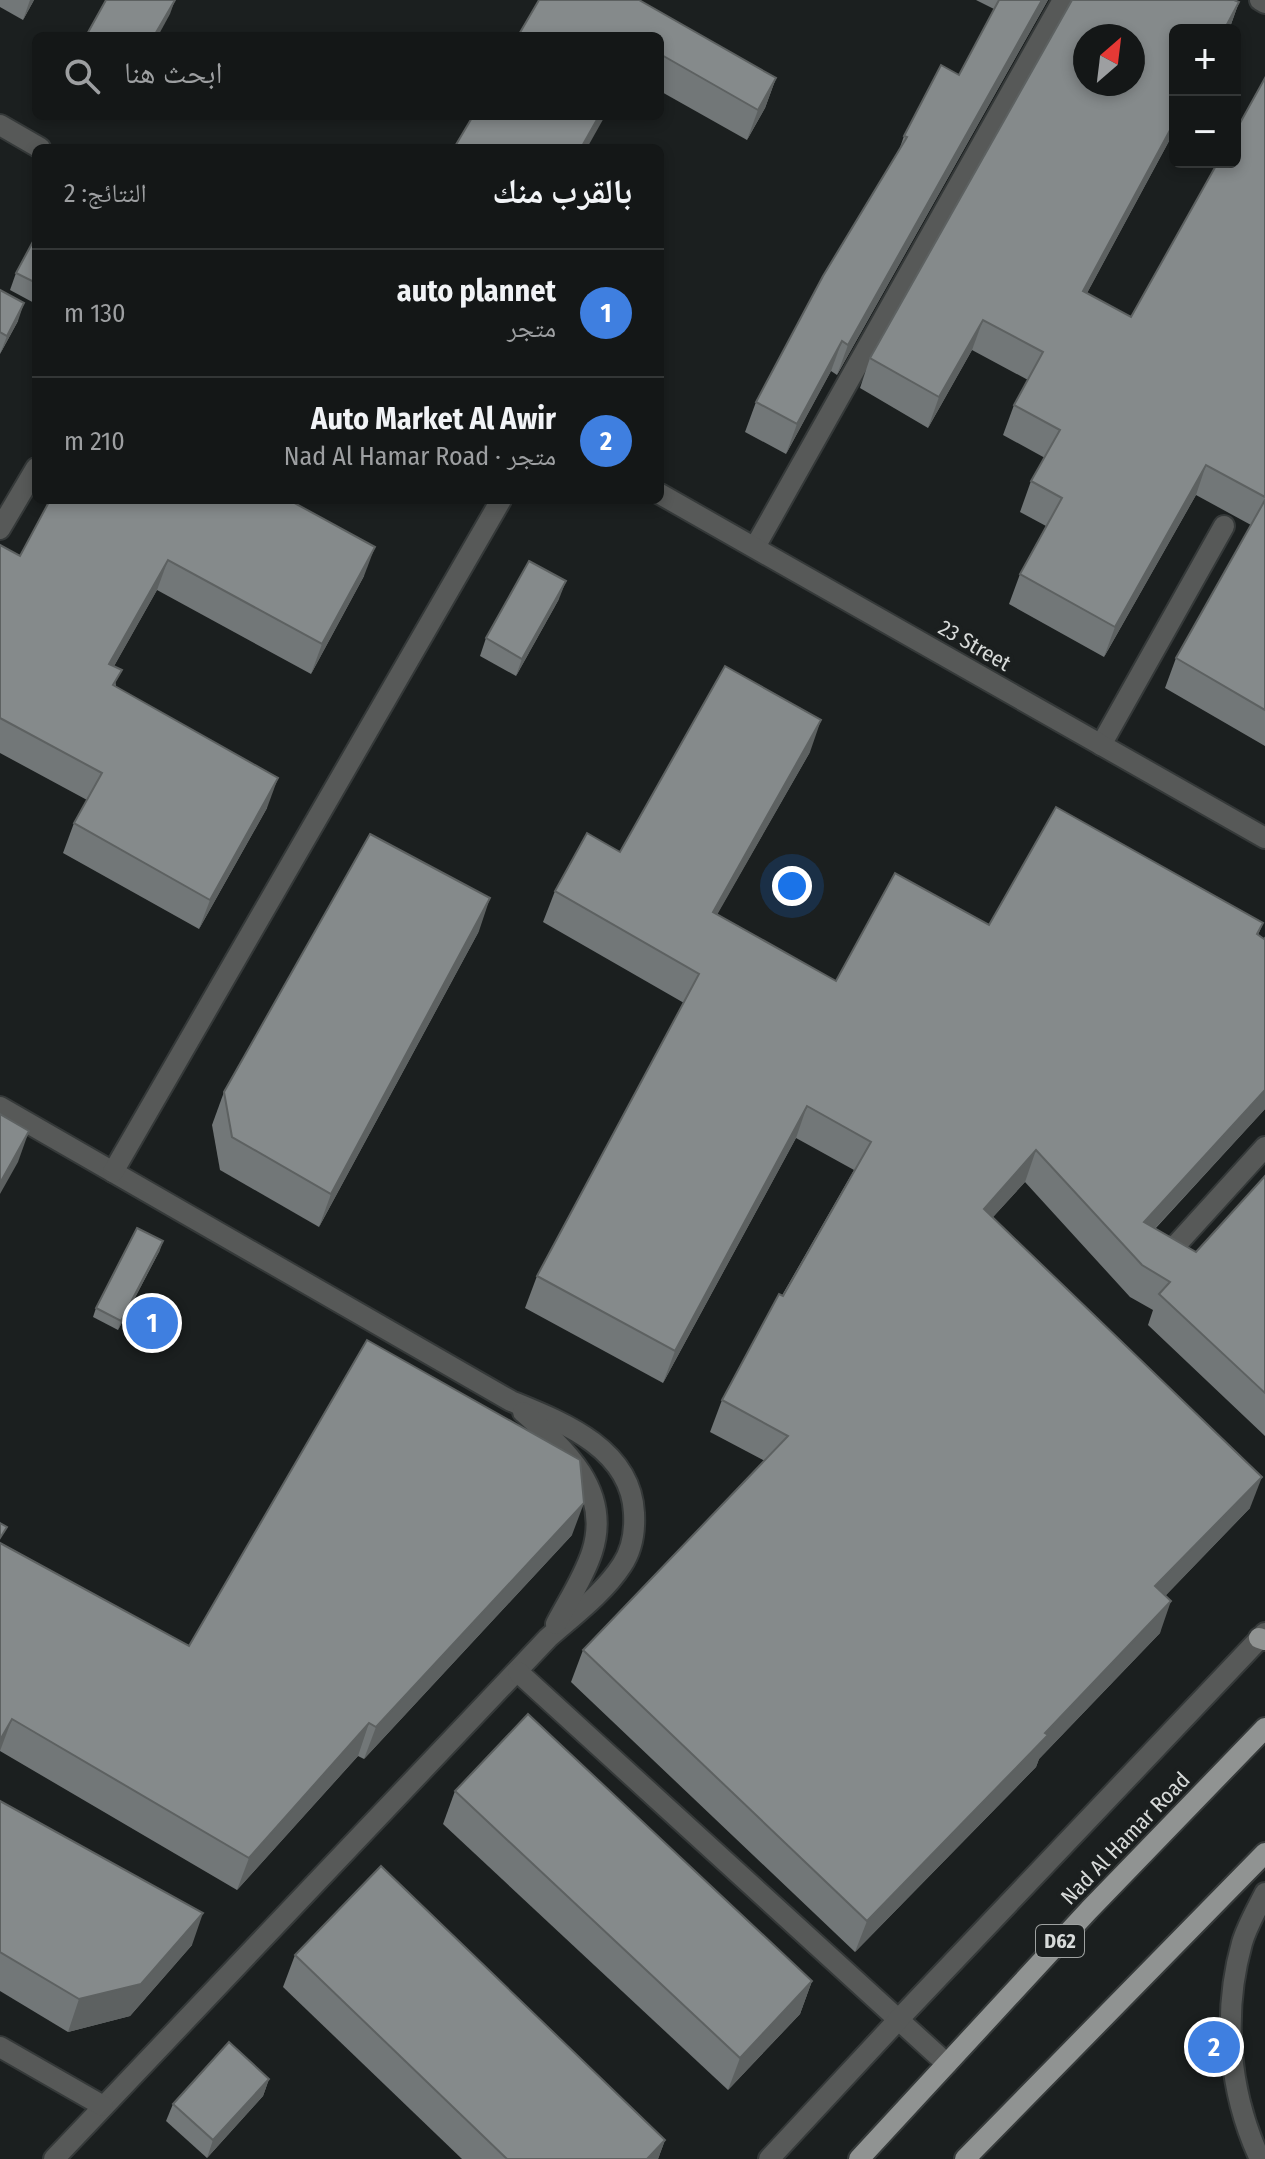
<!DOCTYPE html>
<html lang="ar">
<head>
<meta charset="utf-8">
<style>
	body { margin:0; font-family:"Fira Sans Condensed","Noto Naskh Arabic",sans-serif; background:#212424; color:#f1f3f6; direction:rtl }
	.controls { position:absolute; right:24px; top:24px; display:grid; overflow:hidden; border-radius:12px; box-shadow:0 4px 12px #0003 }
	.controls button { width:72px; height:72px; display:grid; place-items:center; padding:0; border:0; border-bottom:2px solid #333636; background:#141717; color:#f1f3f6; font:40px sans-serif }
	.compass { position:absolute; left:1073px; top:24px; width:72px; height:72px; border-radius:50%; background:#141717; box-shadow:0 4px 12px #0003; rotate:28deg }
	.you { position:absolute; left:792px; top:886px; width:28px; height:28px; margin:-20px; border:6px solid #fff; border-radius:50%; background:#1a73e8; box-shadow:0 0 0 12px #1a73e833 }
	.badge { display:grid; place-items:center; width:52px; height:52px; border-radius:50%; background:#7c3aed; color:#fff; font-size:26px; font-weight:700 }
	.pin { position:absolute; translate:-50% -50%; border:4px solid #fff; box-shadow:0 2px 8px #0006 }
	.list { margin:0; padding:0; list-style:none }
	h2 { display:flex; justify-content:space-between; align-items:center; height:104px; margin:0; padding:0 32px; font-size:34px }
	h2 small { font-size:26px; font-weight:400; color:#9d9fa1 }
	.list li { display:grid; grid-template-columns:52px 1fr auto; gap:24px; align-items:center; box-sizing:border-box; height:128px; padding:0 32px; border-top:2px solid #333636 }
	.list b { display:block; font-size:30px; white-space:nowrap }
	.list p { margin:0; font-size:26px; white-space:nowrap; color:#9d9fa1 }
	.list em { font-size:26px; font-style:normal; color:#9d9fa1 }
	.icon { flex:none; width:44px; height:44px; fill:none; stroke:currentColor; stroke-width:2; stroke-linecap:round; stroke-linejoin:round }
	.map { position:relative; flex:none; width:1265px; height:2159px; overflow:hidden; direction:ltr }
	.search { position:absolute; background:#141717; box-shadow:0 4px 12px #0003; left:32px; top:32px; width:632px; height:88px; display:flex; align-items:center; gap:20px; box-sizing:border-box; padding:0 28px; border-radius:12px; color:#9d9fa1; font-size:30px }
	.panel { position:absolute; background:#141717; box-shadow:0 4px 12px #0003; left:32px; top:144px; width:632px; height:360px; border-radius:12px; direction:rtl }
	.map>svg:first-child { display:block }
</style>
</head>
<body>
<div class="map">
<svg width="1265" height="2159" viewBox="0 0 1265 2159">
	<rect width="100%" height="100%" fill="#1b1f1f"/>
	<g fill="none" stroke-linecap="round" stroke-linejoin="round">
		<g stroke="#353939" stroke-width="24">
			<g id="service">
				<polyline points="1260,0 1265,3"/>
				<polyline points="0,529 36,468"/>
				<polyline points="755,547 1063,0"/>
				<polyline points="1101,745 1224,526"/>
				<path d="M0,1107L511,1401C562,1422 631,1448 634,1513C635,1531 632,1550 622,1565C604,1593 573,1616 548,1638L54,2159"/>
				<polyline points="113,1172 501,500"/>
				<polyline points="1167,1255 1265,1147"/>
				<path d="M523,1412C565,1449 612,1490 592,1552C584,1577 568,1601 556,1624"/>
				<polyline points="518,1672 947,2064"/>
				<polyline points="0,2047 103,2106"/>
				<polyline points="769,2159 898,2020 1265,1633"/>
			</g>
		</g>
		<g stroke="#353939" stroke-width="24">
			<path id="minor" d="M1260,2159C1229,2093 1222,2014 1242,1943C1247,1926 1257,1909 1265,1893"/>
		</g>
		<g stroke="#353939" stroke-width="24">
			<g id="tertiary">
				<polyline points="0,125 40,148"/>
				<polyline points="660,494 1265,838"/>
			</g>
		</g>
		<g stroke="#353939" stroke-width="24">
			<g id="primary">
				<polyline points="1259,1638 1265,1640"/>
				<polyline points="859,2159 1089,1910 1265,1728"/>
				<polyline points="965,2159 1265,1853"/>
			</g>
		</g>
		<use href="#service" stroke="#575958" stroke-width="20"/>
		<use href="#minor" stroke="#575958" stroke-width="20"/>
		<use href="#tertiary" stroke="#575958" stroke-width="20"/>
		<use href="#primary" stroke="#909392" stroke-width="20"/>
	</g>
	<g fill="#727778" fill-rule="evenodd">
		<polygon points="0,0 34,0 23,20 0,7"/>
		<polygon points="539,0 639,0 776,78 765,108 747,140 660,91 660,36 518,36"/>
		<polygon points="976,0 1048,0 837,375 831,371 786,454 745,432 756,402 898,153 904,136 959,75 994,9"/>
		<path d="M1072,0H1234L1239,2L1229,30H1175V130L1087,293L1131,317L1218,162H1235V132L1265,78V746L1165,688L1176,658L1251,525L1196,495L1104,657L1009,604L1020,574L1046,526L1020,512L1031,481L1045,458L1003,435L1014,405L1028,380L972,350L928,428L860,388L870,358ZM1085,36H1133V84H1085Z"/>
		<polygon points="36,236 36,304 10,290 16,273"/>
		<polygon points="0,290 18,321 0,354"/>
		<polygon points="50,500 364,576 311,674 157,590 114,666 116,687 267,808 199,929 63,853 74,823 87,800 0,753 0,545 20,556"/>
		<polygon points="559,599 516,676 480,656 486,638"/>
		<polygon points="810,752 717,914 836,981 989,925 1263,923 1258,935 1264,939 1265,938 1265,1109 1155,1229 1196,1252 1265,1176 1265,1436 1148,1325 1153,1310 1130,1297 1025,1182 993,1217 1250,1508 1165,1596 1160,1633 1039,1759 1036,1767 855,1952 571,1682 583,1650 765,1461 710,1432 722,1400 854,1170 796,1138 663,1383 525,1308 537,1276 684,1003 543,922 555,891 620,852"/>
		<polygon points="479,931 319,1227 220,1170 212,1125 224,1092"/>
		<polygon points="160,1250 118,1330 93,1317 96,1308"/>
		<polygon points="572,1535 364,1759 358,1756 237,1890 0,1751 1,1543 189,1646"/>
		<polygon points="455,1791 812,1981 800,2014 728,2090 443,1824"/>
		<polygon points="0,1801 192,1945 130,2016 68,2032 0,1991"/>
		<polygon points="295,1955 665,2140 658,2159 462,2159 283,1987"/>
		<polygon points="269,2079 263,2096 207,2158 166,2121 173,2104"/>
	</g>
	<g fill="#5d6161">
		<polygon points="30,0 34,0 23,20"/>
		<polygon points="175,0 170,14 158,36 154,36"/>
		<polygon points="1042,0 1048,0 837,375 848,345"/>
		<polygon points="1239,2 1229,30 1224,30"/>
		<polygon points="776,78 765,108 747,140 758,110"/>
		<polygon points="599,116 605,116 587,148 581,148"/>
		<polygon points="1175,121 1175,130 1072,321 1083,291"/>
		<polygon points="24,303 18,321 0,354 7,336"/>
		<polygon points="983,320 972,350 928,428 939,397"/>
		<polygon points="842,341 831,371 786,454 797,424"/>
		<polygon points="1206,465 1196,495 1104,657 1115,627"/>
		<polygon points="375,547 364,576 311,674 322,644"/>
		<polygon points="168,560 157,590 99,693 109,664"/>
		<polygon points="566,581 559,599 516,676 522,659"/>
		<polygon points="821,720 810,752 701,943 713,912"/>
		<polygon points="278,778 267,808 199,929 210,900"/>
		<polygon points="490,898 479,931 319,1227 331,1194"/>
		<polygon points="1265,1090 1265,1109 1132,1253 1144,1222"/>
		<polygon points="807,1106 796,1138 663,1383 675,1351"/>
		<polygon points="29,1131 18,1162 0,1194 0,1183"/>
		<polygon points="1036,1150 1025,1182 972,1240 984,1209"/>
		<polygon points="163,1241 160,1250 118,1330 121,1321"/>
		<polygon points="1262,1477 1250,1508 1144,1618 1155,1586"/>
		<polygon points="584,1503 572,1535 364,1759 376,1727"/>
		<polygon points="1171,1601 1160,1633 1039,1759 1036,1767 855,1952 867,1921"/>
		<polygon points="12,1719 0,1751 0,1740"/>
		<polygon points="369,1723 358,1756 237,1890 249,1858"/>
		<polygon points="203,1913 192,1945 130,2016 68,2032 79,1999"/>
		<polygon points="812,1981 800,2014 728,2090 740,2058"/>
		<polygon points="269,2079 263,2096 207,2158 213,2140"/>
		<polygon points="665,2140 658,2159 647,2159"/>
	</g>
	<g fill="#858a8b" stroke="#5d6161" stroke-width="2" fill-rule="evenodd">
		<polygon points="106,0 175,0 154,36 86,36"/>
		<polygon points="539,0 639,0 776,78 758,110 660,54 660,36 518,36"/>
		<polygon points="999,0 1042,0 848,345 842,341 797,424 756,402 823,276 907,137 904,136 941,65 959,75"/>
		<path d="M1072,0H1234L1239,2L1224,30H1175V121L1083,291L1131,317L1218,162H1235V132L1265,78V497L1206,465L1115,627L1020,574L1062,498L1031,481L1060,430L1014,405L1043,352L983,320L939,397L870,358ZM1085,36H1133V84H1085Z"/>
		<polygon points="473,116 599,116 581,148 454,148"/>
		<polygon points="36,236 36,283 16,273"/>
		<polygon points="0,290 24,303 7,336 0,332"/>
		<polygon points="50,500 289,500 375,547 322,644 168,560 109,664 122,670 113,685 278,778 210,900 74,823 102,773 0,718 0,545 20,556"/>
		<polygon points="1265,500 1265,710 1176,658"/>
		<polygon points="529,561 566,581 522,659 486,638"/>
		<polygon points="725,666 821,720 713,912 836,981 895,873 989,925 1056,807 1263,923 1257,934 1264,939 1265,938 1265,1090 1144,1222 1196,1252 1265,1176 1265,1393 1159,1294 1170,1282 1142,1265 1036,1150 984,1209 1262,1477 1155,1586 1171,1601 1045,1733 1048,1735 867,1921 583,1650 788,1436 722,1400 779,1294 783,1296 871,1142 807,1106 675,1351 537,1276 699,974 555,891 587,833 620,852"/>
		<polygon points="370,834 490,898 331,1194 232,1137 224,1092"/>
		<polygon points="0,1114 29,1131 0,1183"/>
		<polygon points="137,1228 163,1241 121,1321 96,1308"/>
		<polygon points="367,1340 580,1460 584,1503 376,1727 369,1723 249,1858 12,1719 0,1740 0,1543 189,1646"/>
		<polygon points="0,1523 7,1527 0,1538"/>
		<polygon points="528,1714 812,1981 740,2058 455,1791"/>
		<polygon points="0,1801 203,1913 141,1984 79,1999 0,1952"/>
		<polygon points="381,1866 665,2140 647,2159 507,2159 295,1955"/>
		<polygon points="229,2042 269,2079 213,2140 173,2104"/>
	</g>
	<g text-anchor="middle" stroke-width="8" stroke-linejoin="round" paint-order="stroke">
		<rect fill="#1b1f1f" stroke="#9fa2a1" stroke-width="2" x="1036" y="1925" width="48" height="32" rx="6"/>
		<g font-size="20" font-weight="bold" fill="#d7dad9">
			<text x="1060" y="1948">D62</text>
		</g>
		<g font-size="22" fill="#d7dad9" stroke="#1b1f1f">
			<text transform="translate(975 645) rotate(30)" y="8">23 Street</text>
			<text transform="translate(1125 1838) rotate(-46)" y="8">Nad Al Hamar Road</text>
		</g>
	</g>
</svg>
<div class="controls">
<button>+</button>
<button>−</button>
</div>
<svg class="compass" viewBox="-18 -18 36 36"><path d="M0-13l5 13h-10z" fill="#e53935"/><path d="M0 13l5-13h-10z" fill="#9d9fa1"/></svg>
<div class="you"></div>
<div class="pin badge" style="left:152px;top:1323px;background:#3f7fe0">1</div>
<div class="pin badge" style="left:1214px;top:2047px;background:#3f7fe0">2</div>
<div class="search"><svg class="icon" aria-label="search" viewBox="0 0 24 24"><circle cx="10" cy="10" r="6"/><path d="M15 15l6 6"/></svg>ابحث هنا</div>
<section class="panel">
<h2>بالقرب منك<small>النتائج: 2</small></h2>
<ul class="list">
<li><span class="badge" style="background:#3f7fe0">1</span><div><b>auto plannet</b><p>متجر</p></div><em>130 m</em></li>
<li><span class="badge" style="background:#3f7fe0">2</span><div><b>Auto Market Al Awir</b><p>متجر · Nad Al Hamar Road</p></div><em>210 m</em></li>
</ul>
</section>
</div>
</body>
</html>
